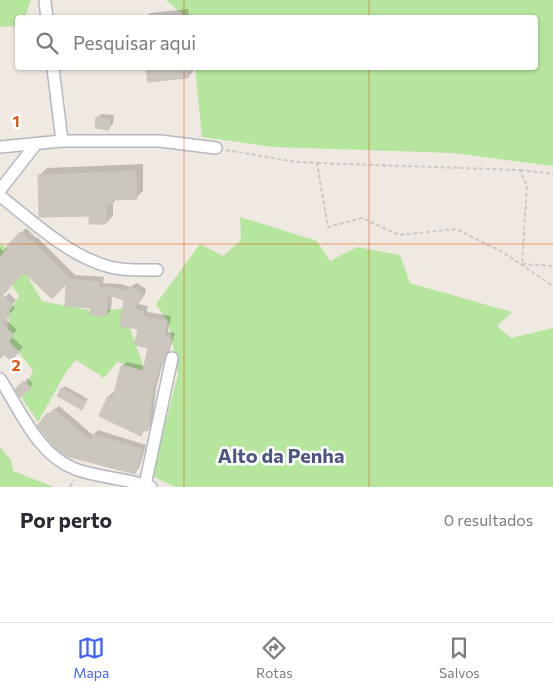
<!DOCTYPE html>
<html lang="pt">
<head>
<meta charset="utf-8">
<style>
	body { margin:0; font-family:Commissioner,sans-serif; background:#f7f7f7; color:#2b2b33 }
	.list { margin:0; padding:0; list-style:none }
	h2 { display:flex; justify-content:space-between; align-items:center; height:65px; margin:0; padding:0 20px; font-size:21px }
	h2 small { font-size:16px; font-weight:400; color:#7c7c81 }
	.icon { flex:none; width:28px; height:28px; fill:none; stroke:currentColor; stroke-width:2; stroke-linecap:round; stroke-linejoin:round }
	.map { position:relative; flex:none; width:553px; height:487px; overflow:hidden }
	.search { position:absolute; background:#fff; box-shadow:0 1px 4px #0004; left:15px; right:15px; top:15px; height:55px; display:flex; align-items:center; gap:12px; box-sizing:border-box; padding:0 18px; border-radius:5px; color:#7c7c81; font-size:19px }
	.sheet { height:135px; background:#fff }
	nav { display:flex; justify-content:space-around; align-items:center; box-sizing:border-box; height:70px; border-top:1px solid #e1e1e2; background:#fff; font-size:14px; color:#7c7c81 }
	nav a { display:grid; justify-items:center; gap:2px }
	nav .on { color:#4264fb }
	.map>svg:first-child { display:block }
</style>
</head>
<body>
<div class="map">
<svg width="553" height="487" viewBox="0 0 553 487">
	<rect width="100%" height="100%" fill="#efe9e1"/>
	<g fill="#b6e59e">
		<polygon points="0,0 31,0 25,17 18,18 17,26 0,27"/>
		<polygon points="166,0 553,0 553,166 453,153 273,147 202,137 195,68 536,68 536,18 187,18"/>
		<polygon points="240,217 317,241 330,261 357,247 400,255 410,283 512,312 497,326 511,338 553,328 553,487 176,487 152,476 178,374 169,324 156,304 200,244 223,256 241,240"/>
		<polygon points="0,243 15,255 42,301 98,312 123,308 145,371 117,362 104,378 76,360 66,372 38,422 22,398 33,370 8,339 9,312 19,296 0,267"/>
		<polygon points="0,447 11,460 13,471 54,487 0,487"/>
	</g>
	<g fill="#0003">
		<polygon points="188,9 189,18 145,18 150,13"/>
		<polygon points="147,68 194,68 194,70 188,77 149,81"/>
		<polygon points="101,114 114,115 113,124 109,128 97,118"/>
		<polygon points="143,164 143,191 136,198 117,199 113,203 113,216 106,223 90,215 39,176 47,168"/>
		<polygon points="26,228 36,238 37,237 75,275 104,277 103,283 121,284 130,287 137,283 146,289 145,294 138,304 148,306 147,312 171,316 168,332 175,333 167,358 163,362 156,388 152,425 141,434 109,396 113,392 115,392 122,366 127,362 145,366 150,347 126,300 112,295 111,310 106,315 92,307 68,281 24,270 0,284 0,248 3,251"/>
		<polygon points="9,293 16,300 12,305 15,308 5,319 17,330 11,336 23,347 11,359 5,353 0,358 0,302"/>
		<polygon points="28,378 33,384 21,396 17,390"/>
		<polygon points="65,386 88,399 81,408 62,389"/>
		<polygon points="59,406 93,435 98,430 146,445 139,468 135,472 48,414"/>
	</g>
	<g fill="#cbc7bf" stroke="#cbc5ba">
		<polygon points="146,68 187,68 188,78 148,82"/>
		<polygon points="96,117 110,119 109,130 95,128"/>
		<polygon points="136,171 137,199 113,200 113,204 106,204 106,224 89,224 89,216 39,217 38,175"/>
		<polygon points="20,232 31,242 32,241 70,279 100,282 99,287 116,288 124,291 132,287 142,294 140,300 135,309 144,311 143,316 167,321 164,336 171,338 169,347 163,364 160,363 152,394 148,431 143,430 141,436 99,416 108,396 113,398 121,366 143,371 148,348 134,345 138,329 120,326 124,300 108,295 106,316 90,315 91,308 65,306 66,284 52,299 24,272 3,295 13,306 8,310 11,314 2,324 14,335 8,342 19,352 11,361 4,354 0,359 0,257 8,248 7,246"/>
		<polygon points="23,381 31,388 20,398 15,389"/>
		<polygon points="61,388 86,402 82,410 57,396"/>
		<polygon points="54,409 91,441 93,434 142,449 135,474 66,456 55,448 37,426 47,413 50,415"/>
	</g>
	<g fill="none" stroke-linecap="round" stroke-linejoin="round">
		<g stroke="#b4b7c1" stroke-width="14">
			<g id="street">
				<polyline points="45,2 47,18"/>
				<polyline points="53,68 62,141"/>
				<polyline points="0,147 62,141 160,141 216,148"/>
				<polyline points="0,190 36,144"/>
				<path d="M0,196C34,222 68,256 110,267C125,271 141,270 157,270"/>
				<path d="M0,379C21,411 37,454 75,469C99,478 126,478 151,487"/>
				<polyline points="145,485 172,358"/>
			</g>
		</g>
		<g stroke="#c9c9c9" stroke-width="2" stroke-dasharray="4 2.5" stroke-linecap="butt">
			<polyline points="226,150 296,162 317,163 328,227 362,218 399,235 456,229 504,253 553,286"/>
			<polyline points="317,163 520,170 527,186 522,264 553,266"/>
			<polyline points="520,170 553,174"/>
			<polyline points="70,487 73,480"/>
		</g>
		<use href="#street" stroke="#fff" stroke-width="11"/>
	</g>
	<path fill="none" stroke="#df570e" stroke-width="1" stroke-opacity="0.55" d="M184,0V18M369,0V18M184,68V487M369,68V487M0,244H553"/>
	<g text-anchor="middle" stroke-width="5" stroke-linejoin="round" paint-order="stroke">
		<g font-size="20" font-weight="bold" fill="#4d5680" stroke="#fff">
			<text x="281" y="463">Alto da Penha</text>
		</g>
	</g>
	<g font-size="16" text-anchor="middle" font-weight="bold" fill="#df570e" stroke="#fff" stroke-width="5" stroke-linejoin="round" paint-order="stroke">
		<text x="16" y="127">1</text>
		<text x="16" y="371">2</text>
	</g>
</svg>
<div class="search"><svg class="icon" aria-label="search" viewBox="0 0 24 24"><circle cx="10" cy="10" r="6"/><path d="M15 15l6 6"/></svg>Pesquisar aqui</div>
</div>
<section class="sheet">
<h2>Por perto<small>0 resultados</small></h2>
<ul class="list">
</ul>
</section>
<nav>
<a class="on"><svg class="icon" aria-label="map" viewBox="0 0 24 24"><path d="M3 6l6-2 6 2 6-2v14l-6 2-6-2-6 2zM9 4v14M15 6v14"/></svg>Mapa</a>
<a><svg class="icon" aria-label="directions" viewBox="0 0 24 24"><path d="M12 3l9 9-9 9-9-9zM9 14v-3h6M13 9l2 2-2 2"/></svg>Rotas</a>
<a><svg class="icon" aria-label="saved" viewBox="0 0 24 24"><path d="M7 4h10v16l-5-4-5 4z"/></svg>Salvos</a>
</nav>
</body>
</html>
